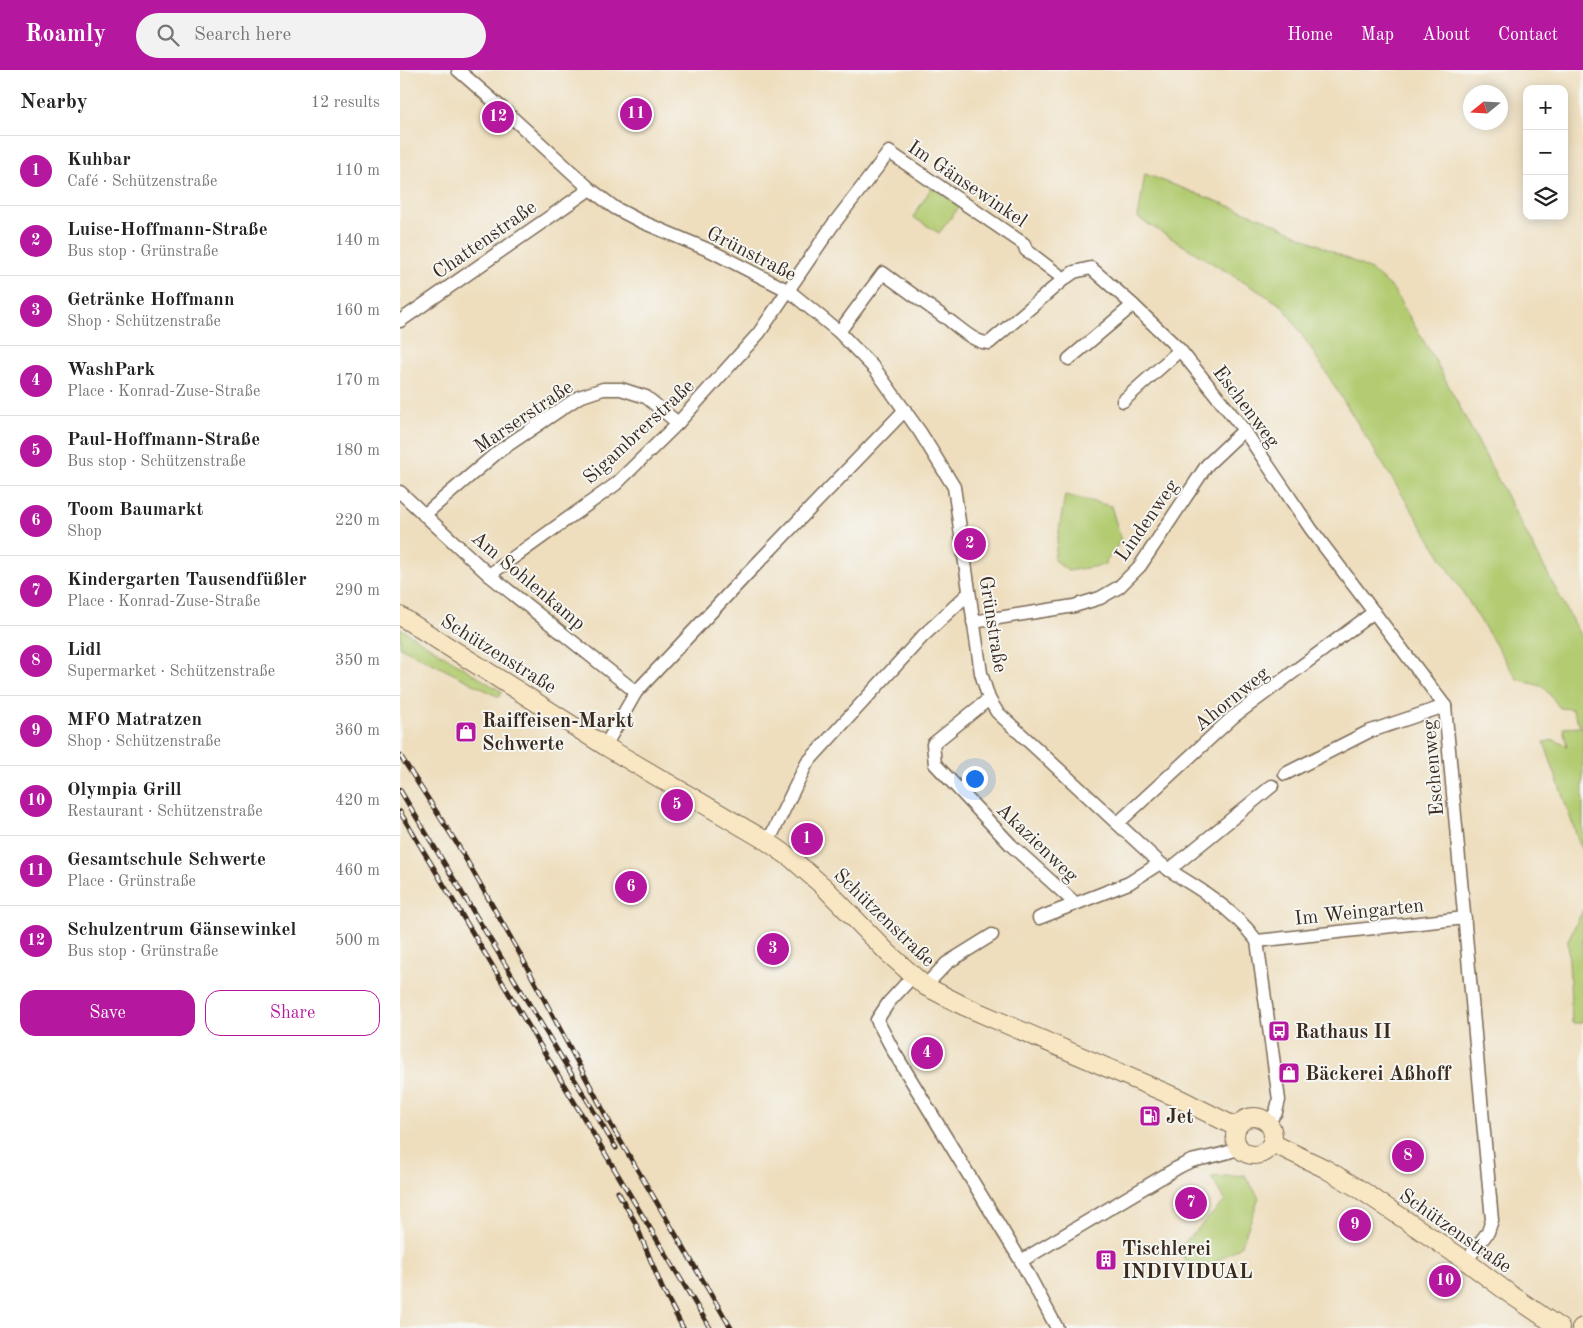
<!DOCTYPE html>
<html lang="en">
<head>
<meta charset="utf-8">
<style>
	body { margin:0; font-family:"Old Standard TT",serif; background:#f2f2f2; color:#222 }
	.controls { position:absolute; right:15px; top:15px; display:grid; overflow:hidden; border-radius:10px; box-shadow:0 2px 12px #0003 }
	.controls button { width:45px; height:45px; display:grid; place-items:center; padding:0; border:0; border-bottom:1px solid #e0e0e0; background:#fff; color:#222; font:25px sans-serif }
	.compass { position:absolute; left:1063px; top:15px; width:45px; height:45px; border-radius:50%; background:#fff; box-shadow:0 2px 12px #0003; rotate:252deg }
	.you { position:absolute; left:574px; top:708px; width:18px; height:18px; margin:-12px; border:4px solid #fff; border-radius:50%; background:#1a73e8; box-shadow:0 0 0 8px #1a73e833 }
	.badge { display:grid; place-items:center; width:32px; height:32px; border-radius:50%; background:#b5179e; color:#fff; font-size:16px; font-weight:700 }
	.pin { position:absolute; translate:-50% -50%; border:2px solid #fff; box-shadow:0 1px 5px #0006 }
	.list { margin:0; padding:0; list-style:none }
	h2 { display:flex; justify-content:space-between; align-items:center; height:65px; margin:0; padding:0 20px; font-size:21px }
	h2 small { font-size:16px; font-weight:400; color:#767676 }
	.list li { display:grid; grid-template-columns:32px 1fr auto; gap:15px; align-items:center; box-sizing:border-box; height:70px; padding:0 20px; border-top:1px solid #e0e0e0 }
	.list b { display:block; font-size:19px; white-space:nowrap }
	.list p { margin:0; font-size:16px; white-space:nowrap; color:#767676 }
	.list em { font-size:16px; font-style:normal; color:#767676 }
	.actions { display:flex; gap:10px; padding:15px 20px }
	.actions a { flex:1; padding:11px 0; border:1px solid #b5179e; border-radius:15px; text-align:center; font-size:18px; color:#b5179e }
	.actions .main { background:#b5179e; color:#fff }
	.icon { flex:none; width:28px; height:28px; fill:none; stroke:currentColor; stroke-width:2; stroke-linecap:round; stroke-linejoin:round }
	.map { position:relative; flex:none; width:1183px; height:1258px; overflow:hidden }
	header { display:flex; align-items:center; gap:30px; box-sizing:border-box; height:70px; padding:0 25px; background:#b5179e; color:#fff }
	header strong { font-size:24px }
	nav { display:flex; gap:28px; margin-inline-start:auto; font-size:18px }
	.search { width:350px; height:45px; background:#f2f2f2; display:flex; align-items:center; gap:12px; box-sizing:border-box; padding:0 18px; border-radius:28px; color:#767676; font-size:19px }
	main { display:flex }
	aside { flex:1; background:#fff }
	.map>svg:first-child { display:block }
</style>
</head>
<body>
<header>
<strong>Roamly</strong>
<div class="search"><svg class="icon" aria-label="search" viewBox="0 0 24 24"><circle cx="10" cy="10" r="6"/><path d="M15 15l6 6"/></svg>Search here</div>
<nav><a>Home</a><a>Map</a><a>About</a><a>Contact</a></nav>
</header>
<main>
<aside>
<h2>Nearby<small>12 results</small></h2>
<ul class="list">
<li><span class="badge">1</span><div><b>Kuhbar</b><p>Café · Schützenstraße</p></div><em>110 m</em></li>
<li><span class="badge">2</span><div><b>Luise-Hoffmann-Straße</b><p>Bus stop · Grünstraße</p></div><em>140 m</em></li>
<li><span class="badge">3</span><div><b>Getränke Hoffmann</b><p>Shop · Schützenstraße</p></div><em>160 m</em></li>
<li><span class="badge">4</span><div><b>WashPark</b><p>Place · Konrad-Zuse-Straße</p></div><em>170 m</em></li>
<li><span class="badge">5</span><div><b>Paul-Hoffmann-Straße</b><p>Bus stop · Schützenstraße</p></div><em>180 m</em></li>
<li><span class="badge">6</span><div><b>Toom Baumarkt</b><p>Shop</p></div><em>220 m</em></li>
<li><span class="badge">7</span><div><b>Kindergarten Tausendfüßler</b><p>Place · Konrad-Zuse-Straße</p></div><em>290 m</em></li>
<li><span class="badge">8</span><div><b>Lidl</b><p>Supermarket · Schützenstraße</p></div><em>350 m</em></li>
<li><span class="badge">9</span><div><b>MFO Matratzen</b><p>Shop · Schützenstraße</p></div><em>360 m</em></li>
<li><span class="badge">10</span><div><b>Olympia Grill</b><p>Restaurant · Schützenstraße</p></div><em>420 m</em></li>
<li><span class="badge">11</span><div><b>Gesamtschule Schwerte</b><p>Place · Grünstraße</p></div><em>460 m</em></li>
<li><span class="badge">12</span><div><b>Schulzentrum Gänsewinkel</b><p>Bus stop · Grünstraße</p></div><em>500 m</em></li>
</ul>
<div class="actions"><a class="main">Save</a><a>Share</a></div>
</aside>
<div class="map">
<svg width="1183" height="1258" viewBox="0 0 1183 1258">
	<rect width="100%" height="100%" fill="#f6f6f2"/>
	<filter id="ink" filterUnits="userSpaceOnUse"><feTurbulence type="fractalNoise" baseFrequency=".02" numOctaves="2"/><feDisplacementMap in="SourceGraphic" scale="10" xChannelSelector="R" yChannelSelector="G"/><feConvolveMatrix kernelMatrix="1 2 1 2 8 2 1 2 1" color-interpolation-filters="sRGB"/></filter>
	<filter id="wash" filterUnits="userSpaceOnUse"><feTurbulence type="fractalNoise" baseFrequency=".0096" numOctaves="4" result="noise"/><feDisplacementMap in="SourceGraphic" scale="20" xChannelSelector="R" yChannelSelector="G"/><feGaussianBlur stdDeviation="1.12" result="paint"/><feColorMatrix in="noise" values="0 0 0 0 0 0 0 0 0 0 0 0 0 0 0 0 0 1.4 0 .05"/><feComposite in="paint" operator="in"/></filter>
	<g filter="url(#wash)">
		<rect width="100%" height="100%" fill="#eedebe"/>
		<g fill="#b3cc72" stroke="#777b48">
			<polygon points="745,104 869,151 971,200 993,219 1036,292 1183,571 1183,784 1144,672 1154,670 1167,676 1163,658 1181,657 1172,639 1160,638 1144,617 1117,609 912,280 883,236 738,148"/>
			<polygon points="532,117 560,136 539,163 513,147"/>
			<polygon points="665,425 711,436 721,470 704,495 668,501 654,490"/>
			<polygon points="0,558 102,622 99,627 0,577"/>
			<polygon points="1183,840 1183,953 1172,953 1168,870"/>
			<polygon points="845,1105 859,1128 841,1176 795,1205 778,1179 825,1131 811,1107"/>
		</g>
	</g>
	<g filter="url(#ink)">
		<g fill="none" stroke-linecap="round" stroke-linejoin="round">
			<g stroke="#7a6956" stroke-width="15">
				<g id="street">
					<path d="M58,0L105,41L190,119L215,138L240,151L311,181L389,221L439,262L475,299L520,362L554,417L581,603L589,629L597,642L760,793C776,806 795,815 812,828C829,840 844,854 857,871L879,1030L876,1042L868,1052"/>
					<polyline points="0,251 190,119"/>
					<path d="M550,251C561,259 575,273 589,273L664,209L674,202L691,198L733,235L780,280L844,360L911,459L1045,636L1092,1150L1088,1162L1066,1191"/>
					<polyline points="439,262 483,203 544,247"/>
					<polyline points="669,289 733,235"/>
					<polyline points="723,331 780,280"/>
					<polyline points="0,422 89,505 236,622"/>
					<polyline points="24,445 99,381 179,327 203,319 221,319 246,327 278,353"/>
					<polyline points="89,505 216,414 278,353 359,263 432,156 489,82 624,174 626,180 664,209"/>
					<polyline points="573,552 674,536 700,528 719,517 740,496 807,395 844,360"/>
					<polyline points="589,629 533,674 535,694 611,775 676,834"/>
					<polyline points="205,676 236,622 347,504 505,340"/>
					<polyline points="885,704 968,662 1045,636"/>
					<polyline points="718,753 833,647 974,542"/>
					<polyline points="368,772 407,693 523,566 569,523"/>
					<polyline points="769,800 872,716"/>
					<polyline points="639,848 729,813 760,793"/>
					<polyline points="857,871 1065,848"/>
					<polyline points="513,906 489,932 477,950 494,982 621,1191"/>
					<polyline points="525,916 547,893 592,865"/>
					<path d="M657,1258L621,1191L777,1098C783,1095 789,1091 796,1090C811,1086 825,1085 839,1078"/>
				</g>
			</g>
			<g stroke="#7a6956" stroke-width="20">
				<g id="secondary">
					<polyline points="0,546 205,676 368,772 391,788 424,817 488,883 525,916 564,936 780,1029 836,1057"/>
					<circle cx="854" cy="1066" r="19"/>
					<polyline points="872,1073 924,1098 961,1120 1066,1191 1110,1224 1160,1258"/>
					<polyline points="1181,1258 1183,1257"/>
				</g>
			</g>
			<use href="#street" stroke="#fff" stroke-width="12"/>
			<use href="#secondary" stroke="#f9e7c3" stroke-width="18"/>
			<g stroke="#3b2a1e" stroke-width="5">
				<g id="rail">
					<polyline points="0,685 59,777 120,884 211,1055 331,1258"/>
					<polyline points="0,720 216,1078"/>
					<polyline points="0,742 310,1258"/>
					<polyline points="218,1122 235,1152 262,1218 283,1258"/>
				</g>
			</g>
			<use href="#rail" stroke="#f6f6f2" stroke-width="3" stroke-dasharray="9" stroke-linecap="butt"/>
		</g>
	</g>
	<defs>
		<g id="shop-square" transform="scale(1.125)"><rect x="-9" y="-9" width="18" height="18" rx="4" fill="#b5179e" stroke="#f6f6f2"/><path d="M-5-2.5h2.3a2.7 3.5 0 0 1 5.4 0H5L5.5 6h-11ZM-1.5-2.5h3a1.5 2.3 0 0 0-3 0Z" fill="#fff"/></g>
		<g id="bus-square" transform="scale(1.125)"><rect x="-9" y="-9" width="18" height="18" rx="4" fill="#b5179e" stroke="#f6f6f2"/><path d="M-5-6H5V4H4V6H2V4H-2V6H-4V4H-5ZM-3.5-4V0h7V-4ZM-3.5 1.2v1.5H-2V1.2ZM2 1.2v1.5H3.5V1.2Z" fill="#fff"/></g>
		<g id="fuel-square" transform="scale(1.125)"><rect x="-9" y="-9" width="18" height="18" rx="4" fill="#b5179e" stroke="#f6f6f2"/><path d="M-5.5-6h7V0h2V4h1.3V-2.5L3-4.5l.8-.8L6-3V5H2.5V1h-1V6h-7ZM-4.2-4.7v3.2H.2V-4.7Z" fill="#fff"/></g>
		<g id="building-square" transform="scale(1.125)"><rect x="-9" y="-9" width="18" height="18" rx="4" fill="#b5179e" stroke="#f6f6f2"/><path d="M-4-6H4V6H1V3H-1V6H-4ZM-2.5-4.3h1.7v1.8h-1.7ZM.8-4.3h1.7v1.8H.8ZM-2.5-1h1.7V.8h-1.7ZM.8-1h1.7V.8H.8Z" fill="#fff"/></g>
	</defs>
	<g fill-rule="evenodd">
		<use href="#shop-square" x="66" y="662"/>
		<use href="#bus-square" x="879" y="961"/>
		<use href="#shop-square" x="889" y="1003"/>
		<use href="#fuel-square" x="750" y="1046"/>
		<use href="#building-square" x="706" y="1190"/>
	</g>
	<g text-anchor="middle" stroke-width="4" stroke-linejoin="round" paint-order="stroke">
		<g font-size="20" fill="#3b2a1e" stroke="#f6f6f2">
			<text transform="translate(568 113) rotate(34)" y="7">Im Gänsewinkel</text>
			<text transform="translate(84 169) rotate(-35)" y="7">Chattenstraße</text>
			<text transform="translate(352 183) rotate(27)" y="7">Grünstraße</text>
			<text transform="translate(847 336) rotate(53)" y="7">Eschenweg</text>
			<text transform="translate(123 346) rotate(-34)" y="7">Marserstraße</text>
			<text transform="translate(238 361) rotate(-43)" y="7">Sigambrerstraße</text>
			<text transform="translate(746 450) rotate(-55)" y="7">Lindenweg</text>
			<text transform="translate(129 510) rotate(40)" y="7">Am Sohlenkamp</text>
			<text transform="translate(594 554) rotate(81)" y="7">Grünstraße</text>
			<text transform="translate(99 583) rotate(32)" y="7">Schützenstraße</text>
			<text transform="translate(831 628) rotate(-39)" y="7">Ahornweg</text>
			<text transform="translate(1032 698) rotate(-95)" y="7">Eschenweg</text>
			<text transform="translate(638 772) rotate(44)" y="7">Akazienweg</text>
			<text transform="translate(959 841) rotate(-6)" y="7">Im Weingarten</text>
			<text transform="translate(485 847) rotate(44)" y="7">Schützenstraße</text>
			<text transform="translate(1056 1160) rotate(35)" y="7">Schützenstraße</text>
		</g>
		<g font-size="20" font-weight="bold" fill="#3b2a1e" stroke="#f6f6f2" text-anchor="start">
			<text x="82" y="657">Raiffeisen-Markt<tspan x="82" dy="23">Schwerte</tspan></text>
			<text x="895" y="968">Rathaus II</text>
			<text x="905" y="1010">Bäckerei Aßhoff</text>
			<text x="766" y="1053">Jet</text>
			<text x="722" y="1185">Tischlerei<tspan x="722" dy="23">INDIVIDUAL</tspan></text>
		</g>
	</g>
</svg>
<div class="controls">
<button>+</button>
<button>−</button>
<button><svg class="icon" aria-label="layers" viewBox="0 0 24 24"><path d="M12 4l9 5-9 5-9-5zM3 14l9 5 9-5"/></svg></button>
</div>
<svg class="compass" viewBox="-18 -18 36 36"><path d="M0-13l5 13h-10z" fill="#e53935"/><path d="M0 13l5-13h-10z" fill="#767676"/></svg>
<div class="you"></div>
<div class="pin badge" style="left:407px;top:769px">1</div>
<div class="pin badge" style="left:570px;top:474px">2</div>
<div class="pin badge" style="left:373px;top:879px">3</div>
<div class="pin badge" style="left:527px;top:983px">4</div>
<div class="pin badge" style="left:277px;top:735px">5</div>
<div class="pin badge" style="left:231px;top:817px">6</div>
<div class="pin badge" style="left:791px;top:1133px">7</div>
<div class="pin badge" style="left:1008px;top:1086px">8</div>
<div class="pin badge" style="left:955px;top:1155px">9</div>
<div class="pin badge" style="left:1045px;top:1211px">10</div>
<div class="pin badge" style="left:236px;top:44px">11</div>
<div class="pin badge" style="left:98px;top:47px">12</div>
</div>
</main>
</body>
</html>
